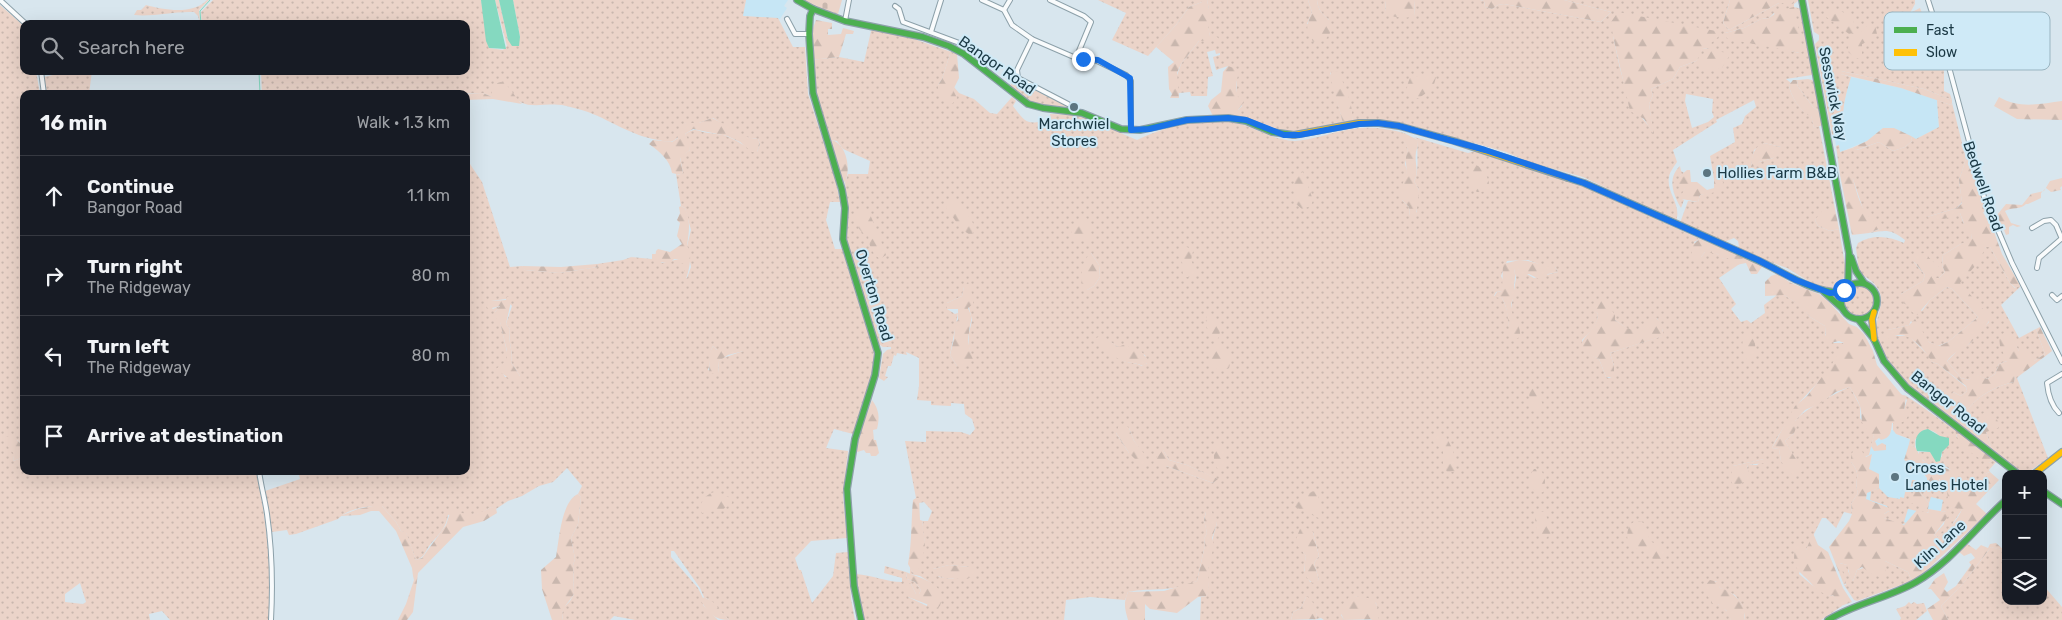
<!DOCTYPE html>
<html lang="en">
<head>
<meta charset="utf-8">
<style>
	body { margin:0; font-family:Rubik,sans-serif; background:#242831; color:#f1f3f6 }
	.controls { position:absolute; right:15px; bottom:15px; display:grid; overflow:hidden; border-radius:10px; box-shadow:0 5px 20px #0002 }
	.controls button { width:45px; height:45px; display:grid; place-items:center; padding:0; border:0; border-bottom:1px solid #363941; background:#171b24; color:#f1f3f6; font:25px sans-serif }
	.stop { position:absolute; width:15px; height:15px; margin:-11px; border:4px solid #1a73e8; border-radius:50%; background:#fff }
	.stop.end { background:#1a73e8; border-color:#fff; box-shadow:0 1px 5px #0008 }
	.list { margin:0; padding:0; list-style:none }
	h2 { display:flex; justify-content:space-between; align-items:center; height:65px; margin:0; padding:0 20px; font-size:21px }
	h2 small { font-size:16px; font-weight:400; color:#9ea1a6 }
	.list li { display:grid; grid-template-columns:32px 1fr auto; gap:15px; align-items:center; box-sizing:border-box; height:80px; padding:0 20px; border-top:1px solid #363941 }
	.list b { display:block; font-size:19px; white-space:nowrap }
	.list p { margin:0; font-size:16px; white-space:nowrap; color:#9ea1a6 }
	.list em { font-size:16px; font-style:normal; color:#9ea1a6 }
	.icon { flex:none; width:28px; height:28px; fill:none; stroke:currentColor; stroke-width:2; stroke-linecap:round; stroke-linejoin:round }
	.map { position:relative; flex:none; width:2062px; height:620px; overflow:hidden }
	.search { position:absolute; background:#171b24; box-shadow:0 5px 20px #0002; left:20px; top:20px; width:450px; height:55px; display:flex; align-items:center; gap:12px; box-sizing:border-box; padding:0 18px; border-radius:10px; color:#9ea1a6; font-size:19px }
	.panel { position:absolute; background:#171b24; box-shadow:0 5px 20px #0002; left:20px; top:90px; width:450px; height:385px; border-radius:10px }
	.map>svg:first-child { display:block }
</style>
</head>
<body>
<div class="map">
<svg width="2062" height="620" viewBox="0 0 2062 620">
	<defs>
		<pattern id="grass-dots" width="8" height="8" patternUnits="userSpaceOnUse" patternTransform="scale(1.25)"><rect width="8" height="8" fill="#ebd4c9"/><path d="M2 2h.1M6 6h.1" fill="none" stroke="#c9b7ae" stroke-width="1.8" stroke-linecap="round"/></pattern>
		<pattern id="forest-firs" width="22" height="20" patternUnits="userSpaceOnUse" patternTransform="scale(1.25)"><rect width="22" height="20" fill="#ebd4c9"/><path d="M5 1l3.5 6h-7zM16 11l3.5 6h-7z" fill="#c9b7ae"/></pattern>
		<pattern id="cemetery-stones" width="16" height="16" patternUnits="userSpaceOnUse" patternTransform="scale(1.25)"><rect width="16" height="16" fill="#ebd4c9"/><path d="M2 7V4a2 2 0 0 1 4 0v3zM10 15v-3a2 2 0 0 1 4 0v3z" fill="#c9b7ae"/></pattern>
	</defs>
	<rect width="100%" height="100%" fill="#d8e6ee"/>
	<g fill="#c6e6f5">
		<polygon points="746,0 788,0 784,6 787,8 780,19 742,16"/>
		<polygon points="1851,77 1901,88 1937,100 1939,127 1916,139 1883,128 1867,141 1840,152 1839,145 1836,146 1835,140 1845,138 1842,120 1843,104"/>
		<polygon points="1891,430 1894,430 1896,434 1911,440 1911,464 1947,495 1944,500 1941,511 1928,509 1911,524 1904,525 1866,500 1867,491 1880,484 1879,479 1869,469 1872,455 1869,455 1871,446 1879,438 1891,432"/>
	</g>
	<g fill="url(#grass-dots)" fill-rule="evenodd">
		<path d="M207,0H209L199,10L200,24L198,16L194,12C174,11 154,17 134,15L137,10H141L146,5C164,10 193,15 207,0Z"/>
		<path d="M213,0H481L489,48L503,50L507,46L495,0H499L508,40L520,37L513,0H746L743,16L778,18L793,47H805L808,94L835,178L840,202H830L826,220L835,249H842L874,352C874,380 862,407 853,434L834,429L826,448L848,451L843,497L847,538L811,541L795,558L799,570H801L812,603L833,576L836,553L848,552L851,599L855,620H729L708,599L704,597L700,588L674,551H671V557L698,588L703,598V605L718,620H635L614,616L610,620H563L562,613L564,607L570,601L574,594L573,565L575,559L571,538L578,524L581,497L578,494L582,486L567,468L553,482L539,486L522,496L508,501L496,509L491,507L481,513L468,516L460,513L448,515C446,529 438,535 429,546C425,552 424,558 416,560L406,533L401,531L396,522L382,506C368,506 348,508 338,519L296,534L289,535L287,530L272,532L265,491L300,479L298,471H466V158L482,182L510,267L522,266L525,270L559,273L598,267L597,264L623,260L634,256L631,257L652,259V254H656V259L662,263L679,259L684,263V278H687L691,267L687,246L691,230L685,208L681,206L676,174L680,175L683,173L680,157L690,150L685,134C693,129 695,129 703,132C710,134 718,133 726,136C737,140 746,147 757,152L760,144L758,139L743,137L713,118L699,123H686C683,129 680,138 673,141C668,143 664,141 658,140C630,135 614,122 588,112C580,109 570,107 562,105C544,102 520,113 511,91L492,97L483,93L262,94L261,71H466V24H202L201,12ZM506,299L512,306L506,324L510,329C507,340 514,352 511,362L520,376L505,377L499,367L507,361V352L500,321L495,312L500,306L493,309L487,304L491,301ZM713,346L717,350L743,351L723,358L719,361L718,373L708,370C712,361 708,354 713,346Z"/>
		<polygon points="1098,0 1202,0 1202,2 1189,7 1176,25 1148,56 1112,40 1126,13"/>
		<path d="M1207,0H1308L1312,12L1307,24L1329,20C1322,14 1318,10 1317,0H1386L1385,12L1414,16L1415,0H1480L1484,1L1485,7L1492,9L1498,5L1504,4L1601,22L1611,12L1564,0H1730L1723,23L1729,30L1779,3H1793V0H1799L1794,4V7L1802,9L1813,72L1812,75L1786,79L1791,83L1789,85C1790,95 1801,113 1811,115L1814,128L1819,126L1835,209H1827L1815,220L1818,226L1830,231L1839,229L1846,271L1841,285L1830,290L1820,288L1787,268L1736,249L1739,246L1738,241L1734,238L1724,242L1680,223L1688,201L1698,202L1700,195L1715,191L1720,178L1714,179L1710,156L1735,142L1733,128L1742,124L1745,116L1756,107L1754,100L1716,120L1717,122L1673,150L1677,162C1674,167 1670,171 1669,177C1666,193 1682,205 1676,221L1583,177L1529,162L1506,152L1414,126L1379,120L1352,122C1354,102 1340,88 1330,72L1343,123L1292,132L1277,131L1238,115V110L1242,106L1237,97V78L1228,66L1216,70L1213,57L1220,55V53L1216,54L1215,50L1207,52L1213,76L1208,77L1207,96H1191L1190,92L1179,93V98L1176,78L1181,64L1199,41L1210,36L1206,20L1209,10ZM1774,13L1799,53L1725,33L1744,28L1761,19L1769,18ZM1613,36L1709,48L1702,49L1696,61L1680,67L1673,79L1651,89L1653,95L1649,104L1653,133C1649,125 1644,121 1639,114C1623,92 1619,62 1613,36ZM1686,94L1713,99L1712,112L1714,117L1708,122L1692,128L1685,101ZM1764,143L1781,147L1773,158L1759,162L1751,166L1754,150Z"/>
		<path d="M1808,0H1915V4L1910,13L1920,8L1944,69V91L1950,94L1952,100L1924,89L1841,71V74L1851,77C1844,100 1841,113 1845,138L1833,140L1815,44L1819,40V35L1814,32Z"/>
		<path d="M0,5L24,26V71H36L40,94H24V447L17,440L13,461L24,457V471H256C267,521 272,569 269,620H170L162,611L149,614L150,620H0ZM80,583L86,602L83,604L65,602V594Z"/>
		<path d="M873,30L914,39L957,54H950L942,79L938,85L953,90L954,87L959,93L974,99L990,113L997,114L1012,97L1016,101L1013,106C1027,125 1028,125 1051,119L1050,114L1075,115L1088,119L1137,140C1168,125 1211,115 1244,125C1261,131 1277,141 1295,141C1312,140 1330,133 1347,130C1366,126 1385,128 1404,133L1402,134L1408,150L1405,164L1407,171L1402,200L1409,207L1410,216L1417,212V195L1419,190L1414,181C1420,172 1416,152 1418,140L1414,137L1468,153L1475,151L1582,186L1700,239L1694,242L1701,257L1705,252C1713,251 1718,253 1723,259L1727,257L1746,263H1741L1719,278L1736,304L1731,309L1741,322L1747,320L1751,323L1765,313L1764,305L1777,295H1784L1802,306L1810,317L1825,326V335L1834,343H1844C1836,367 1813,387 1797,405C1793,408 1793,414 1790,418C1783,428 1777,437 1772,448L1779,449L1781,461L1802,471L1785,441L1794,433C1794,429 1794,423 1795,421C1803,410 1837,392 1850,387L1860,406V418L1874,435L1869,455L1851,462C1863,476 1853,479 1858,493L1851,504L1852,514L1844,512L1836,528L1826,518H1822L1806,550L1799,574L1812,585L1830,596L1833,595L1842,606L1821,620H1744L1745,616L1742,605L1735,595L1720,588L1716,581H1713L1718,604L1729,613L1731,620H1371L1377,609L1376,603L1355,596L1341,615L1344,620H1324L1321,618L1313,620L1317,616L1313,604L1306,597L1301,608L1293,612L1291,620H1200L1201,597L1206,596C1211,588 1206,578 1208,569C1210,553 1212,538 1217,523L1206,512L1204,519L1207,533L1204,539L1205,545L1197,581C1172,593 1152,587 1128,592L1125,600L1090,597L1066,600L1064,620H864L858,595L856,574C872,575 887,582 902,582V578L884,573L885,566L906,572L907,579L915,582L921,590L919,594H916L911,584L908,597L927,606L931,583L920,576L910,574V567L913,573L925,542L922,527L923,521H928L932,511L924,502L919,503V499L916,498L905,441L926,442V431L961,432L970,435L975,429L972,419L965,414L964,404L951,403V406L931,405V401L917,400L919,386V358L906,352L907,355L897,353L896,356L894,355L891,366H888L885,376L888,377L884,381L879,378L883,354L887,350L891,349V347H883L879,344L845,238L848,206L845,183L848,174H868L870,161L843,149L837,141L831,140L817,99L811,60L839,57L864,62L871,31ZM1091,253L1099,265L1100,277L1094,286L1087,290ZM1528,260L1546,267H1555L1558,272L1534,278L1518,269H1514L1516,278L1508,327C1509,316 1507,307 1502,298L1494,296L1496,292L1502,291L1504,282L1501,276L1507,261ZM964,287L972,320L969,333V347L972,359L957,366L950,355L958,313L955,314L947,309V303L962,296ZM1594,310L1615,320L1629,330H1640L1657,318L1663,331L1662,336L1610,353L1614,366V376L1609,378L1606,377L1599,359C1588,354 1584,352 1582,340C1590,332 1598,325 1598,314ZM1101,336L1118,347L1145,355L1147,363L1142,366C1137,363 1132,363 1127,362C1115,359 1108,344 1101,336ZM1129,428L1134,441L1141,451L1129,453L1116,433ZM1163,450L1169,460L1187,465L1217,479L1213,483L1166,466ZM1764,459L1757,465H1748L1747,468L1749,478L1737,484L1733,466ZM1313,532L1319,556L1314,563L1319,580L1310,582L1304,570L1306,556L1303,552ZM949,565L969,567L953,579L939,577L933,569Z"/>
		<polygon points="71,71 92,71 89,94 47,94 44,77"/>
		<polygon points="1808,79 1812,80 1815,84 1820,112 1813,107 1797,85 1798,80"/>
		<polygon points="1013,80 1068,106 1068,107 1032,104 1009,88"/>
		<path d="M1937,100L1951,105L1952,103L1966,159L1959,180L1962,202L1957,208L1927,217L1960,213L1963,222L1972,235L1971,240L1959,245L1943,255L1942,265L1945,272L1939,278H1931L1913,261L1925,275L1923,281L1901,294L1922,311L1930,300L1947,287L1952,289L1978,317L1948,342L1938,346L1929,342L1911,321L1909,325L1888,330L1894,336H1909L1928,355L1932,362L1938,364L1966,387L1967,391L1961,396L1953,392L1949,411L1933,403H1929C1907,384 1883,363 1877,334C1873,317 1889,302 1876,286C1872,280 1864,277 1859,271L1856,248L1858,243C1873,234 1888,236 1904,243L1905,240C1891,229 1886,230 1869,233L1879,229L1864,212L1853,179L1844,175H1840L1836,146L1839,145L1840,152L1852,148L1857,150L1879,142L1893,151L1905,147L1912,141L1911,136L1916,139L1939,127Z"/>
		<path d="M1680,166L1681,171L1684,173L1680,176L1685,189L1682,199L1684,200L1681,208C1673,194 1667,178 1680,166Z"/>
		<polygon points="1986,247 1990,247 2010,283 2015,288 2020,285 2020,287 2001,305 2019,338 2036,329 2045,354 2034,361 2019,351 2016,346 2007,361 1999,364 1995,374 1987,379 1976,375 1969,380 1961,378 1947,361 1959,349 1969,344 1989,322 1959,283"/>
		<circle cx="1860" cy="300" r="16"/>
		<path d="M2015,376H2019L2017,378L2048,458L2027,473L2022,474L1992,450L1986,432L1980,424L1981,429L1974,432L1963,420C1968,400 1995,386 2014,382Z"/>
		<path d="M1904,395C1908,396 1948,425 1956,431V436L1989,463L1993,460L1996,462L1989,470L1990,472C1985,473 1979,479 1979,485L1974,488L1947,467L1928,464L1919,457V452H1930L1942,457V452L1945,448C1941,438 1936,428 1924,430L1915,440V447L1909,444L1910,439L1896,434L1893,430V423H1900L1907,400L1902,396Z"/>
		<path d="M1940,478L1944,479C1949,489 1947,498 1952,508H1963L1949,529L1938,537L1934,535L1944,524L1946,512L1941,511L1943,500L1931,497L1929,503L1918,490L1929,512L1926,513L1908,509L1904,522L1906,523L1901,525L1884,518V514L1889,511L1887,506L1870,500L1871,491L1879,488L1888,497L1900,499V497L1904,498L1905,492L1910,490L1912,480H1916L1915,485L1925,487L1926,483L1927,487L1939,484Z"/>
		<polygon points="1991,547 2006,551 2006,601 2043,601 2043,585 2062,607 2062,620 1948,620 1941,606 1961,586"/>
		<polygon points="1885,561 1908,572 1912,581 1857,601 1854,600 1844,585 1846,585 1839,563 1848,565 1848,571 1853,581 1857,570"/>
		<polygon points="1909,602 1911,604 1914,602 1917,604 1924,603 1927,611 1916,620 1900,620 1901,618 1896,609 1905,606"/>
	</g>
	<g fill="url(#forest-firs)">
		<polygon points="1202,0 1207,0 1211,18 1207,20 1210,36 1217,37 1220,40 1199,41 1181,64 1177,73 1179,98 1170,98 1172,94 1169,89 1168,67 1174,62 1156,47 1176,25 1189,7 1202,2"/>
		<path d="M1308,0H1317C1318,10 1322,14 1329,20L1331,32L1324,41L1314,42C1304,32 1307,24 1312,12Z"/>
		<polygon points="1386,0 1415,0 1414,16 1405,18 1389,16 1385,12"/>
		<polygon points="1480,0 1564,0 1611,12 1601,22 1504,4 1498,5 1492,9 1485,7 1484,1"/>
		<polygon points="1730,0 1793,0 1794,3 1779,3 1729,30 1723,23"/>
		<polygon points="1794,7 1803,51 1800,53 1728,39 1725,36 1725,33 1744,28 1761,19 1769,18 1780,10"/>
		<path d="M1834,8C1845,13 1853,16 1856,28L1854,33L1849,34L1825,16L1826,11Z"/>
		<polygon points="1618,12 1721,32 1718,37 1710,44 1709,48 1702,49 1701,54 1696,61 1680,67 1673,79 1651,89 1653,95 1649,104 1654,135 1644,119 1630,111 1613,36 1611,22"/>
		<polygon points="816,20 832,23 832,29 828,29 828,35 841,34 843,28 854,31 853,34 846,34 839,57 811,60 810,37"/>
		<polygon points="1868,25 1875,25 1877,34 1875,38 1862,44 1862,59 1855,58 1847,51 1850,42"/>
		<path d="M1712,51L1731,53L1722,68C1712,70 1707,73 1700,64L1701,59L1706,52Z"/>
		<path d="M950,54H957L959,78L953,90L957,98L952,104C942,100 938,95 938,85L942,79Z"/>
		<path d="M1228,66L1237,69L1239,73C1236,79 1236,90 1238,97L1243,98L1244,102L1238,110V115L1246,119L1213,116L1208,106L1211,100L1221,92L1223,72Z"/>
		<path d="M1332,71L1338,72C1345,86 1354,105 1352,122L1343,123L1330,76Z"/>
		<polygon points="1841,71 1924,89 1952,100 1952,103 1951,105 1901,88 1840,74"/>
		<path d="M1430,73L1436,77L1433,88L1419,98L1410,99C1406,91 1406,87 1410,78Z"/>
		<path d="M1793,80H1798L1797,85L1813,107L1820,112L1823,125L1814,128L1811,116C1801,113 1790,95 1789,85Z"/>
		<path d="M501,82C511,86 514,97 522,104L493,99L466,100V94H456L483,93L492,97C492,89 491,84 501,82Z"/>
		<path d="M1999,97C2020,109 2039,104 2062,101V120L2017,119L1994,106Z"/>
		<path d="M712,118L724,124H730C738,136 745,137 758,139L760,144L757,152H752L740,142L727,136L693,129L685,134L689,141L690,150L680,158L683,173L681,175L672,173C670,160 660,152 649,144L653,140L672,142L678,138V131L686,123H699Z"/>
		<polygon points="1883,128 1894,128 1911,136 1912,141 1905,147 1893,151 1879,142 1856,150 1852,148 1867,141"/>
		<path d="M1404,133L1418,140C1418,145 1417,148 1416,152C1414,163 1420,172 1414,181L1419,190L1416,217L1413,219L1410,216L1409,207L1402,200L1399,189C1401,186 1404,182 1405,178C1409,168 1403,160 1408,150L1401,134Z"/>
		<path d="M831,140C847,143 851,170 845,183L840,174Z"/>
		<path d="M1764,143L1781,147L1782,151L1773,158L1759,162L1756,166L1751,167C1752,156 1753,147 1764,143Z"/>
		<path d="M1970,158L1975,176L1987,183L1982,198L1988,213L1983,212L1986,218H1989L2002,254L2020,285L2016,288L2010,283L1990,247H1986L1977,264L1960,283L1990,317C1989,325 1976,338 1970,343C1962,350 1953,352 1947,361L1961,378L1969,380L1975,374L1987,379L1995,374L1999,364L2007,361L2000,346L1999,336L2004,333L2011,335L2019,351L2026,350L2034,357V361L2045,354L2036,329L2040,327L2052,351L2019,376H2015L2014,382C1995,386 1968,400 1963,420L1974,431L1981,429L1979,416L1985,412L1994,416L2000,424L1998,428L1986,432L1992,450L1993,460L1989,463L1985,462C1972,453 1957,446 1955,429L1929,403H1933L1949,411L1948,404L1953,392L1961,396L1967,391L1966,386L1938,364L1932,362C1926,352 1913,335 1900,335C1894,335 1890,339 1885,340L1884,335L1888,333V330L1909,325L1915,319L1929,342L1939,346L1948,342L1978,317L1952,289L1947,287L1930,300L1917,315L1912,312L1911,307L1903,303L1901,294L1923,281L1925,275L1913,260L1915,255L1924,253L1940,268L1932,278H1939L1945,272L1942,265L1943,255L1959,245L1971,239L1972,235L1967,232L1960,213C1950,219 1938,221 1927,217L1957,208L1962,203L1959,180L1966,159Z"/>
		<path d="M1472,164C1483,165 1491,180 1489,191L1477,192L1469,186V173Z"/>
		<polygon points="1687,170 1690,170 1691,182 1697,182 1707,190 1714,188 1714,179 1720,178 1723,182 1722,191 1700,195 1698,202 1682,199 1681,195 1685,189 1679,184 1680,176"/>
		<polygon points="1303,172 1313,200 1311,206 1302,209 1296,204 1293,188 1296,176"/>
		<path d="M1840,175H1849L1853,179C1858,197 1862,215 1879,225V229L1869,233L1852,235Z"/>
		<path d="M2062,178V186L2060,188L2061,190L2051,192L2046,188L2041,193V198L2028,204H2026C2021,210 2012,207 2005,211L2011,223L2021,226L2017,227L2013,225L2009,227V234L2006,235L2004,230L2006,229L2004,224L2001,225L1997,215L2006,204L2022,205L2031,194L2044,191L2050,181Z"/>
		<path d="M954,199L971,219L975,228L973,234L970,235C959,228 954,218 946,208L947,201Z"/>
		<path d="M681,206L685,208C691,222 689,231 687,246C693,255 689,270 686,279L684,278V264L681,263L679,259H674L670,263L658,262L655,259L656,251L658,249L670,252L682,244L677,236L680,223L677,220L680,213L679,207Z"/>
		<path d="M862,209C865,210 867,211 869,213C871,215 885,251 886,255L880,259C870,252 869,244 868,233L864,234C857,228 856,223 855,214Z"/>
		<polygon points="1827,209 1835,209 1839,229 1830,231 1818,226 1815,220 1822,211"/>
		<path d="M1087,218L1092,239L1069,240C1073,227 1074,222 1087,218Z"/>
		<path d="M1700,239L1763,265L1757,274H1751L1746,263L1731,266L1728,264L1730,259L1727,258L1723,259L1719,257L1718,254L1705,252L1701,257L1700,262H1696C1689,253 1691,244 1700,239Z"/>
		<polygon points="1187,247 1193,251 1191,260 1196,271 1192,277 1183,277 1182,261 1177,254 1180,248"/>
		<path d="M1091,253L1099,265L1100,277L1094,286L1087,290L1082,288C1081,275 1081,261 1091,253Z"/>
		<path d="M1519,260C1532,260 1543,267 1555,267L1558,272L1548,274L1541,280L1529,274L1522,276L1518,269H1514C1517,278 1512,286 1515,295C1503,314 1522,319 1520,337L1516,339L1510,334C1507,321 1509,310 1502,298L1494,297L1497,292L1502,291L1503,264Z"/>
		<polygon points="597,264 598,267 559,273 525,270 521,267 523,266 561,267"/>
		<path d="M1777,274L1791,283L1819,294L1828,301L1849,324L1857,327L1864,334L1873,351L1877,365L1901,394L1906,397L1904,411L1908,416C1904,423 1900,424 1892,423C1891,432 1891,438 1881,440L1879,438L1875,441L1877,446L1882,443L1886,445V450L1874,451L1871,446L1874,435C1857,422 1864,424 1860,406C1858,400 1853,393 1850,387L1836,392L1819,404L1805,410L1795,421L1797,426L1794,433L1785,441L1803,471L1796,475L1788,473L1781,461L1779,449L1772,448L1795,406L1807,396L1832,364L1844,343L1839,341L1826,344L1825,326L1810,317L1801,306L1784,295L1765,296V282L1771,276Z"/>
		<path d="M968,282L973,297V304L968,308C974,320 970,321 969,333C967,342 970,350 973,359L963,366H957L950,355L954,339L955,323L958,320V309H947V303L962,296L964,287Z"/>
		<path d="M507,297H512L506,324L510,329C507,340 514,352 511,362L520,376L518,381L511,380L496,369L507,360V351L500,322L495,317V312L500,306L488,309L484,301L485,298L491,301L506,300Z"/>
		<path d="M1598,301H1605L1615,315V320C1631,332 1641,336 1653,315C1659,319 1664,328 1663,336L1610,353L1614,366V377H1606L1599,359C1561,344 1598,335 1598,314L1593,310Z"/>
		<path d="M1208,313C1217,318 1224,331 1217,340C1207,333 1203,323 1208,313Z"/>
		<path d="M1745,333L1752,334C1756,345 1758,353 1748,361C1741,351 1741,344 1745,333Z"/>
		<path d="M1101,335L1118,347L1126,344L1133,351L1140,350L1148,360L1147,363L1143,366C1137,363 1132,363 1126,362C1114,358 1103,349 1095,339Z"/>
		<path d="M1222,344C1229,351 1232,358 1229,368L1221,370L1210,367V351L1217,345Z"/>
		<polygon points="713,346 717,350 739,349 744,351 728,355 719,361 718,373 709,374 710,352"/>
		<polygon points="1529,388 1535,388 1543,405 1540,411 1530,409"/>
		<path d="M872,400C879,409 880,418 877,429L873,430L874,440H876L879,453L876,456H871L870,453H866L864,450L857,452L856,449L862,427Z"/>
		<polygon points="1119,425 1126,425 1129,428 1134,441 1145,455 1147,461 1144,464 1140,464 1129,453 1116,433"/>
		<path d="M1444,434C1451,444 1458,459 1455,472H1447L1443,464V450L1433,442L1436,436Z"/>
		<polygon points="11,436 15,438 24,447 24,457 13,461 14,454 4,442 5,437"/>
		<path d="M1220,441L1225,449L1226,468L1219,471C1212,462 1214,454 1215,444Z"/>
		<path d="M1909,444L1915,447L1923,461L1964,474L1974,488L1978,485L1982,475L1990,472L1999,480L1976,504L1987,514L1927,570L1912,581L1908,572L1885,561L1886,570L1882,578L1872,574L1862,567L1857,570L1853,581L1850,576L1847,565L1840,563L1846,583L1844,585L1829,547L1849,521L1852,514L1851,504L1858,493C1853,479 1863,476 1851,462V455L1855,448L1861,450L1866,457L1872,454L1869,469L1879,474V488L1867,493L1866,499L1892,509L1884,514V518L1904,525L1917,510L1928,513L1929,511L1909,502L1914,489L1918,490L1929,503L1928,509L1946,512L1949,515L1934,535L1938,537C1948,530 1958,520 1962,509L1952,508L1946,504V501L1948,497L1944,479H1939L1938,488L1934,490L1927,487V478L1922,471L1917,473L1909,472L1911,464L1904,460Z"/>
		<polygon points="1163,450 1169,460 1187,465 1218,479 1213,483 1166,466 1153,465 1155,459"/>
		<polygon points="1764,459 1764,463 1748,465 1747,468 1750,474 1749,479 1733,488 1731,477 1733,466"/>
		<path d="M1534,469H1540C1546,477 1546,482 1543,492L1538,494C1530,488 1527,477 1534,469Z"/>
		<polygon points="1315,491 1318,495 1323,520 1293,506 1309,493"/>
		<path d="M714,492L731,498L732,503L722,510L702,513L700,508C702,500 705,495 714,492Z"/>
		<path d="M578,494L581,497L578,524L571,538L575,559L573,565L574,594C568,604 560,608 563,620H552L542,589L541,570L556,557C559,542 561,501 578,494Z"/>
		<path d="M916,498H919L920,520L923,521C921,529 925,535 925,542C925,552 921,562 918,571L913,573L908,564C912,543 911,521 913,500Z"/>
		<path d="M373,506H382L396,522L401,531L406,532L416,560L422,558L446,525L452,507C466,518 476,516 491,507L496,508L497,513L484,521L463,527L418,573L413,612L407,620H398L406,604L414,580L413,576L412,568L396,531L379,511H371L360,515L340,516L358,509Z"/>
		<path d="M1210,508L1217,523L1212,538L1214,545L1208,570L1209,591L1206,596L1198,597L1177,613L1150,609L1145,604V620H1128C1125,609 1123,603 1128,592L1164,591L1197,581L1205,545L1204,539L1207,533L1204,520L1206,512Z"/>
		<polygon points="1541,512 1544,512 1551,526 1551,533 1546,538 1537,535 1535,517"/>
		<path d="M1635,521H1640L1645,524L1650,541L1663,548L1665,554L1661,562L1657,563L1646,552L1629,546C1626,537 1626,526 1635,521Z"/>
		<path d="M1305,527L1313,532L1319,556L1314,563L1319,580L1313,583C1302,577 1304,567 1306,556C1297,544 1293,545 1300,529Z"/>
		<path d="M1813,533L1818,545L1828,552L1843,588L1852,602L1841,606L1833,595L1830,596C1820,593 1815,588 1808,580C1796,568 1791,566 1796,546L1801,545L1806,550Z"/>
		<polygon points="1966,543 1976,550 1981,545 1988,548 1990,544 1996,543 2005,551 1991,547 1961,586 1941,606 1948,620 1933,620 1927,609 1940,600 1931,589 1928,589 1935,579 1944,573 1948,582 1944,589 1947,592 1956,586 1971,565 1969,562 1975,558 1971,553 1964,556 1957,550"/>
		<path d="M949,565L969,567L976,570L977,574L974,578C962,578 940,582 933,572V569Z"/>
		<path d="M906,572C921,579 948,583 940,606L937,608L908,597L905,588L907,582L911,584L916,594H919L921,590L915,582L907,579Z"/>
		<path d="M1710,580L1718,582L1720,588C1733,591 1748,605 1744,620H1731L1726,610L1722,609L1718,604H1712C1709,595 1705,597 1706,584Z"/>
		<polygon points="1355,596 1374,599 1380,614 1378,619 1344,620 1339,609 1349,597"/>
		<path d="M704,597L713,602L729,620C715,620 708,613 701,601Z"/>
		<polygon points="1306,597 1308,597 1314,604 1317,616 1316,619 1291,620 1293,612 1301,608"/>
	</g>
	<polygon fill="url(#cemetery-stones)" points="801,0 842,0 838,14 818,9"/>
	<g fill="#85d9c0">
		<polygon points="481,0 495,0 506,49 489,48 486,41"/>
		<polygon points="499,0 513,0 520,37 519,46 512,46 508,40"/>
		<path d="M1928,429L1940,436L1949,438V445L1942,452L1940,461L1936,462L1930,452L1917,451C1914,440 1916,431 1928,429Z"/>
	</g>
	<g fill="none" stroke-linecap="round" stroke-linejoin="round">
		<g stroke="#85d9c0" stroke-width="1">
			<polyline points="201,24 200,11 210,0"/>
			<polyline points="259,71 260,94"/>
		</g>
		<g stroke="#8ca0a9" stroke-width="6">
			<g id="street">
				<polyline points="0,0 26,24"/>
				<polyline points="982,0 1004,10 1012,25 1032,39 1076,58 1097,61 1126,75 1131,81 1131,130"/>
				<polyline points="1050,0 1084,16 1091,22 1076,58"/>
				<polyline points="1928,0 1946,56 1984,197 2012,263 2062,362"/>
				<polyline points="895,6 899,9 903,22 962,44 966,40"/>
				<polyline points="1004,10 1010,0"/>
				<polyline points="787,19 795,34 809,34"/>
				<polyline points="845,21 849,0"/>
				<polyline points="931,32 941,0"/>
				<polyline points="1032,39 1017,70 1018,78 1068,104"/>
				<polyline points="41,71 44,94"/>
				<polyline points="2032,228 2044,221 2051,220 2056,225 2062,239"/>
				<polyline points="2037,268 2039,258 2061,239"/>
				<polyline points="2052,295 2057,300 2062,296"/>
				<path d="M2059,413C2051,405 2048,394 2047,383L2062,374"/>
				<path d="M259,471C261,486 265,500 267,514C272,549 273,584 271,620"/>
			</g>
		</g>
		<g stroke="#8ca0a9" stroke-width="8">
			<g id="fast">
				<polyline points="797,0 813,9 845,21 923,37 949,46 964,54 1028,104 1043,108 1082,113 1121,129 1140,130 1187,120 1228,118 1246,121 1272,132 1294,135"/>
				<polyline points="1802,0 1849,253 1848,286"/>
				<polyline points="813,9 810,16 809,34 813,93 842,190 845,208 843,239 878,353 875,375 855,439 847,489 854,586 861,620"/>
				<path d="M1568,178L1584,183C1641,208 1698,233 1755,259C1783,271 1812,294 1843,292"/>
				<polyline points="1851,257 1856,271 1864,283"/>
				<circle cx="1859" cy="301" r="18"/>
				<polyline points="1824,292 1843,309"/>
				<polyline points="1858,319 1874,339 1884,361 1907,388 2018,474"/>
				<polyline points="2043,491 2062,504"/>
				<path d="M1828,620C1856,603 1888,598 1916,582C1951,562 1976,527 2006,500"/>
			</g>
		</g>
		<g stroke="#8ca0a9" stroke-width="8">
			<g id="slow">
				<polyline points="1294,135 1359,123 1379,123 1399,126 1454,141 1568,178"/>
				<polyline points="1874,312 1872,319 1874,339"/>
				<polyline points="2034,474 2062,452"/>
			</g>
		</g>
		<use href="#street" stroke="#f9fbfc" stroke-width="4"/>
		<use href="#fast" stroke="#4caf50" stroke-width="5.5"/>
		<use href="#slow" stroke="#ffc107" stroke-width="5.5"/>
	</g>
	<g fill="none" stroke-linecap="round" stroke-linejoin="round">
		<polyline stroke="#1a73e8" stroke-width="6" points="1083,59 1098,60 1130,78 1131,130 1149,129 1187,120 1228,118 1246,120 1284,135 1299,135 1359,124 1378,123 1399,126 1485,150 1584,183 1758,260 1796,280 1830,293 1843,292 1844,290"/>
	</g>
	<g fill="#5c7580" stroke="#cfeaf7" stroke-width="2">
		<circle cx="1074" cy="107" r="5"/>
		<circle cx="1707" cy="173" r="5"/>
		<circle cx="1895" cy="477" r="5"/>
	</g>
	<g text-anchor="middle" stroke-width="4" stroke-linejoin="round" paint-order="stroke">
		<g font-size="15" fill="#1a3844" stroke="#cfeaf7">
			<text transform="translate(997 65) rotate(35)" y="5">Bangor Road</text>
			<text transform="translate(1833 94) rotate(79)" y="5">Sesswick Way</text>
			<text transform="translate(1983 186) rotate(71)" y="5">Bedwell Road</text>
			<text transform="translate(874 295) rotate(73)" y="5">Overton Road</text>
			<text transform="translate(1948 402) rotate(39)" y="5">Bangor Road</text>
			<text transform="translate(1940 544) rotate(-42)" y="5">Kiln Lane</text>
		</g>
		<g font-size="15" fill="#1a3844" stroke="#cfeaf7" text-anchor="start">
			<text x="1074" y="129" text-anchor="middle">Marchwiel<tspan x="1074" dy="17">Stores</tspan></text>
			<text x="1717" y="178">Hollies Farm B&amp;B</text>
			<text x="1905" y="473">Cross<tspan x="1905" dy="17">Lanes Hotel</tspan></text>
		</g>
	</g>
	<rect x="1884" y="12" width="166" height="58" rx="8" fill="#cfeaf7" stroke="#99b5c1" stroke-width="1"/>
	<rect x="1894" y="27" width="23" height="6" fill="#4caf50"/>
	<rect x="1894" y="49" width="23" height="7" fill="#ffc107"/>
	<g font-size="14" fill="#1a3844">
		<text x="1926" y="35">Fast</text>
		<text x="1926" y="57">Slow</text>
	</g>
</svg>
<div class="controls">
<button>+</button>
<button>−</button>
<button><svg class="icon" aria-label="layers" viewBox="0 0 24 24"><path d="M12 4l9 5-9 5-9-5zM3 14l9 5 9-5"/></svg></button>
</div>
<div class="stop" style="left:1844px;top:290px"></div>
<div class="stop end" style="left:1083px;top:59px"></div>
<div class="search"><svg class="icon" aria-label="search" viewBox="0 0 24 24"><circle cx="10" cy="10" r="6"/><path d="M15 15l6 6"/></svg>Search here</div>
<section class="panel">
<h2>16 min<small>Walk · 1.3 km</small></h2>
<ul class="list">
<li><svg class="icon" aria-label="ahead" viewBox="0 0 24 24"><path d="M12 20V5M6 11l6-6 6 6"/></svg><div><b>Continue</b><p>Bangor Road</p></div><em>1.1 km</em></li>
<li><svg class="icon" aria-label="right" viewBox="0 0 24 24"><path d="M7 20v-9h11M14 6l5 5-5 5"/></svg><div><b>Turn right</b><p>The Ridgeway</p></div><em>80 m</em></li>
<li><svg class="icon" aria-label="left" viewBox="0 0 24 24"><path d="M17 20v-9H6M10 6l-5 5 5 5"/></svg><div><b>Turn left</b><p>The Ridgeway</p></div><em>80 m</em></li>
<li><svg class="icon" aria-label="arrive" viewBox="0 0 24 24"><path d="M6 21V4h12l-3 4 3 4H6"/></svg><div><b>Arrive at destination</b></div></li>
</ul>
</section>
</div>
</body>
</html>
